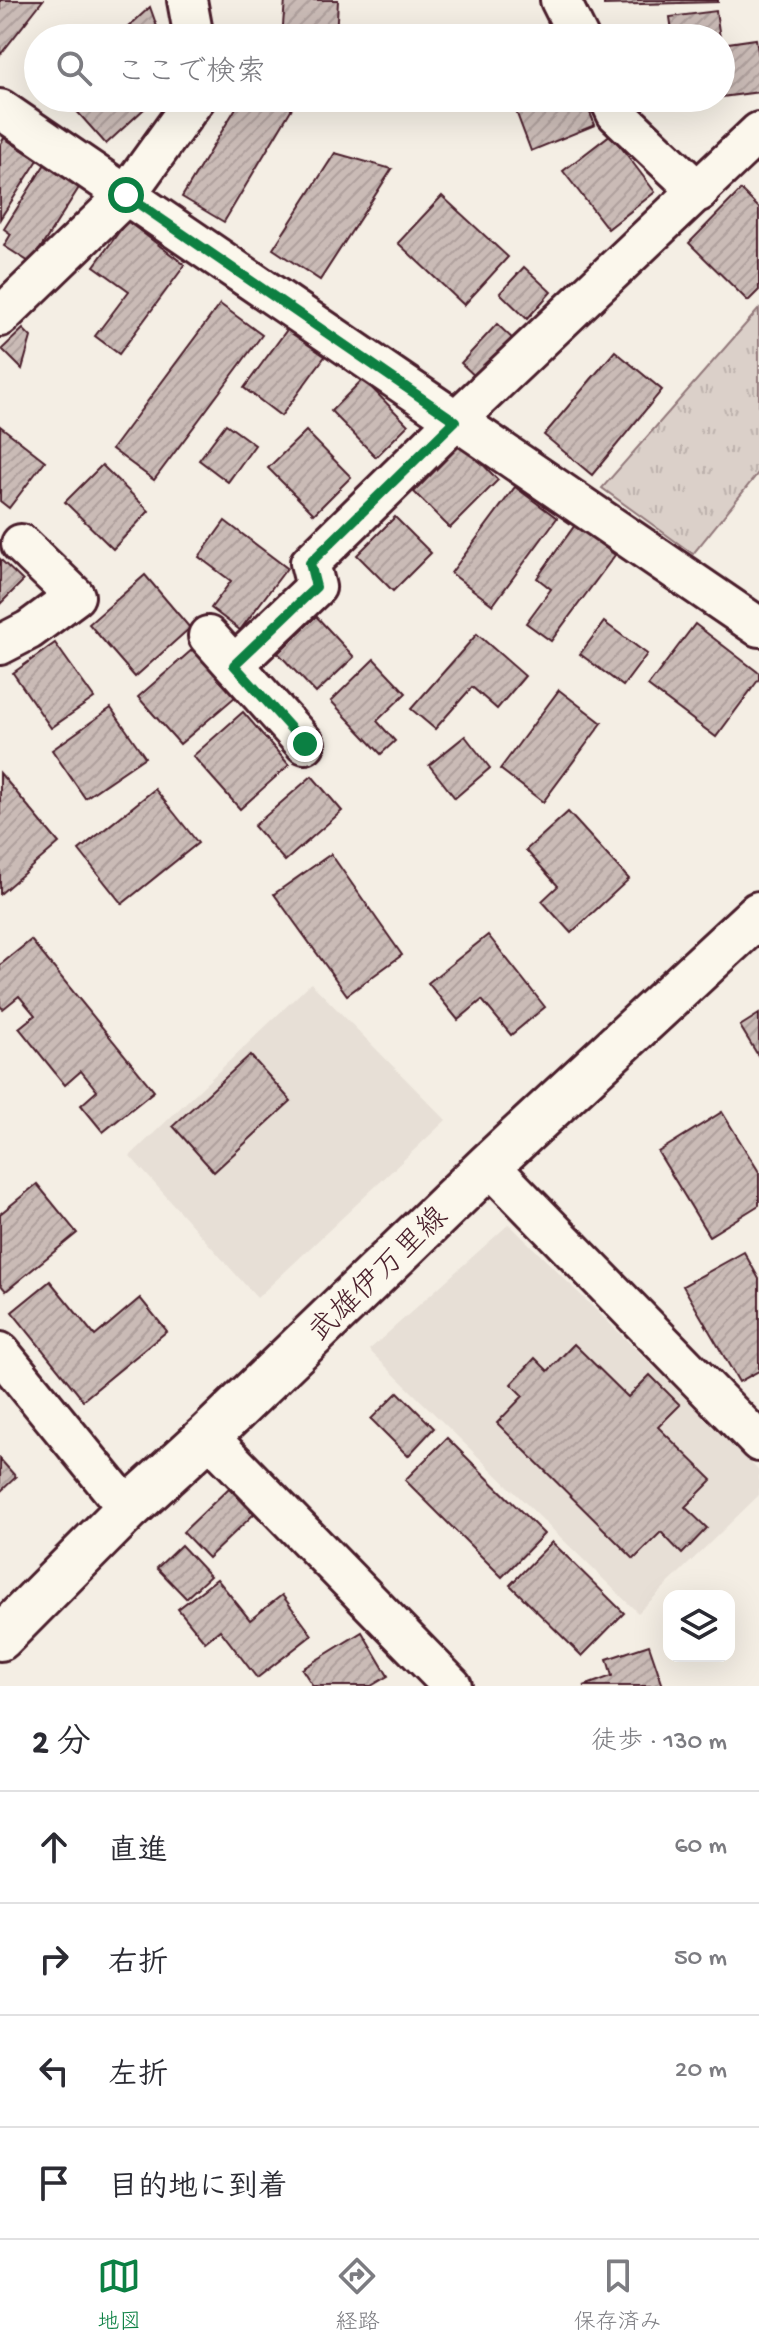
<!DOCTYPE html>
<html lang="ja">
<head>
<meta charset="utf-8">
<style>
	body { margin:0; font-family:"Gochi Hand","Klee One",sans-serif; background:#f7f7f7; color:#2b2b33 }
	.controls { position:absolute; right:24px; bottom:24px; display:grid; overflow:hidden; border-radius:16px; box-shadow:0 8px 32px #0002 }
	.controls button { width:72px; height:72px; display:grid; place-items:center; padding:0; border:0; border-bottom:2px solid #e1e1e2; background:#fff; color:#2b2b33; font:40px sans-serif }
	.stop { position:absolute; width:24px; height:24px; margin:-18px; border:6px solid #0b8043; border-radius:50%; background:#fff }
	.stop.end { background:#0b8043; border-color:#fff; box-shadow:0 2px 8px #0008 }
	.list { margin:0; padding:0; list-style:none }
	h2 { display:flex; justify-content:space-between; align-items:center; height:104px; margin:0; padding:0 32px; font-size:34px }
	h2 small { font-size:26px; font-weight:400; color:#7c7c81 }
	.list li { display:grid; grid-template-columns:52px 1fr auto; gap:24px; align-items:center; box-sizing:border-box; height:112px; padding:0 32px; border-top:2px solid #e1e1e2 }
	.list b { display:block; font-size:30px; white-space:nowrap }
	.list em { font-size:26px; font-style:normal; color:#7c7c81 }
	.icon { flex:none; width:44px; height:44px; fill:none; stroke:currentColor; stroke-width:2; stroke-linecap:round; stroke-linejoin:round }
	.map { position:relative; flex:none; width:759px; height:1686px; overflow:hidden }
	.search { position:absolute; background:#fff; box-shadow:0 8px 32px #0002; left:24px; right:24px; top:24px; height:88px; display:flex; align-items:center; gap:20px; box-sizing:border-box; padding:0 28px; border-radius:44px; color:#7c7c81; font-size:30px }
	.sheet { height:552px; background:#fff }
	nav { display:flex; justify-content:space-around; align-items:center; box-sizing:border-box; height:112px; border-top:2px solid #e1e1e2; background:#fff; font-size:22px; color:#7c7c81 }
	nav a { display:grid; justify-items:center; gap:4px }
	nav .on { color:#0b8043 }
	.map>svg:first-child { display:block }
</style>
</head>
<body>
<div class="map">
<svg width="759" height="1686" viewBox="0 0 759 1686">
	<defs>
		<pattern id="park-tufts" width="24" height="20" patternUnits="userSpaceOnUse" patternTransform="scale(2)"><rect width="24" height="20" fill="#dbd0c9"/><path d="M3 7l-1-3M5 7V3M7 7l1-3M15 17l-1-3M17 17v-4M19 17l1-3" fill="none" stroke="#bdb2ad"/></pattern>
		<pattern id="building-hatch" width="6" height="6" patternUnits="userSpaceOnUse" patternTransform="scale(2)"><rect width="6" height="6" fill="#cabbb6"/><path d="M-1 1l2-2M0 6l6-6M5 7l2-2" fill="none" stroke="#afa09d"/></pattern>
	</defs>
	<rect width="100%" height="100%" fill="#f4eee4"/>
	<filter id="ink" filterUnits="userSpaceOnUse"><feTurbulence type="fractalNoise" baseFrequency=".0125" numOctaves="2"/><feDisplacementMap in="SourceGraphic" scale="16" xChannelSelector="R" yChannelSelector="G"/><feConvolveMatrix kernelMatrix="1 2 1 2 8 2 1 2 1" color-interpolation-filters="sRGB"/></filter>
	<g filter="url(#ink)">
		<g fill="#e7dfd6">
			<polygon points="311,983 446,1120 257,1298 130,1156"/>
			<polygon points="509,1224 759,1471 759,1495 638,1613 369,1350"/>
		</g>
		<polygon fill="url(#park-tufts)" stroke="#92787a" stroke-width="2" points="759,309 759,472 693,554 602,488"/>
		<g fill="url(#building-hatch)" stroke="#4a1f2b" stroke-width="2">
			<polygon points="0,0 43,0 0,55"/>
			<polygon points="285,0 338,0 336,38 282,38"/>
			<polygon points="604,0 718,0 718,2 604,5"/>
			<polygon points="150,7 161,38 116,38"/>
			<polygon points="716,11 720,38 673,38 670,17"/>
			<polygon points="756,39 759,57 759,92 721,97 721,42 721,44"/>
			<polygon points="65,98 156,98 106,144"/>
			<polygon points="242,98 298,98 224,222 182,197"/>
			<polygon points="511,98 584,98 595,125 531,151"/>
			<polygon points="682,98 715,98 683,103"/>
			<polygon points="611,134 655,192 608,229 563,171"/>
			<polygon points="4,138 38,160 0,219 0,145"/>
			<polygon points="335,153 392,169 320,280 273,249"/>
			<polygon points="45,164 80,186 31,263 4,246 11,234 4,229"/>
			<polygon points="741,190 759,208 759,290 748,301 689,243"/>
			<polygon points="442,196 508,257 464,305 398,243"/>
			<polygon points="127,221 185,265 119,354 95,336 129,291 94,266"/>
			<polygon points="524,267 551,292 527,319 500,293"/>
			<polygon points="220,304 262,335 154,480 112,449"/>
			<polygon points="497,324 516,342 480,381 461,363"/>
			<polygon points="289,327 326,355 281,416 244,388"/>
			<polygon points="23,329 31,337 22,369 2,349"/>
			<polygon points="615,351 662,390 592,475 544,435"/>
			<polygon points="363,379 408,425 376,457 331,411"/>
			<polygon points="226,424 255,445 228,482 199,460"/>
			<polygon points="0,426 45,461 9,508 0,501"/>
			<polygon points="306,431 351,477 314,514 268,468"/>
			<polygon points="462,443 498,480 450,528 414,492"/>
			<polygon points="102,465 149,511 113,549 65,502"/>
			<polygon points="515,487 557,518 493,605 451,573"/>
			<polygon points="395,517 431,553 393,591 357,555"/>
			<polygon points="225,521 287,568 240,630 211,608 231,581 199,557"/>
			<polygon points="575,525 615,555 551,641 526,623 551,589 537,578"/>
			<polygon points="0,559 23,581 0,604"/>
			<polygon points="145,575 190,628 135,677 89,624"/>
			<polygon points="316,616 354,657 316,693 278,653"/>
			<polygon points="604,622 647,654 623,686 580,654"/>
			<polygon points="695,624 759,673 759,679 716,737 648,686"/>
			<polygon points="477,634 525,676 497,709 472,687 435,729 411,709"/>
			<polygon points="55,643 94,698 51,728 13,673"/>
			<polygon points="193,649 235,697 180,744 138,697"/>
			<polygon points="374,659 406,693 377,721 395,741 381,754 331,701"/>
			<polygon points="559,690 602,723 543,802 500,769"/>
			<polygon points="111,708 145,757 85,798 52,750"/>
			<polygon points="243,712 289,765 240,809 193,756"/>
			<polygon points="465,736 490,768 455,798 429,765"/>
			<polygon points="0,773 59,843 0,894"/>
			<polygon points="312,776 342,811 285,861 254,826"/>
			<polygon points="155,789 198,843 122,904 79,850"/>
			<polygon points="568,812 629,879 571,933 542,901 558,886 526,850"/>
			<polygon points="331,854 402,955 347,995 274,894"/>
			<polygon points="488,935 545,1007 511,1035 482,1000 458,1020 428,983"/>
			<polygon points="31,940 154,1091 103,1132 81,1105 97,1091 81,1071 65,1085 19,1028 35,1015 19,996 3,1009 0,1006 0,965"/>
			<polygon points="759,1014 759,1057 740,1026"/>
			<polygon points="250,1055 291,1101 214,1172 173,1126"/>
			<polygon points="722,1112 759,1172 759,1205 709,1236 658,1152"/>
			<polygon points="37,1184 77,1233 6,1291 0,1284 0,1214"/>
			<polygon points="744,1252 759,1279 759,1371 739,1382 683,1286"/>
			<polygon points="50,1281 95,1336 140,1298 167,1331 83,1400 12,1312"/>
			<polygon points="574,1344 628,1397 650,1375 680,1405 658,1427 712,1480 685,1507 707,1528 682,1554 661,1532 634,1559 497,1423 523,1396 511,1384 535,1358 548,1371"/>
			<polygon points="398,1392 434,1428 408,1456 371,1419"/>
			<polygon points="447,1438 544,1534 502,1577 405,1480"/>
			<polygon points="0,1459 16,1477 0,1492"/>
			<polygon points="229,1488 254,1514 208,1558 183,1532"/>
			<polygon points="552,1542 624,1613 582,1656 510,1585"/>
			<polygon points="181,1545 210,1576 186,1598 157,1568"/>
			<polygon points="217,1579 250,1620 282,1595 312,1635 257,1678 220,1630 205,1642 178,1609"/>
			<polygon points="362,1632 388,1676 371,1686 313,1686 302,1669"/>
			<polygon points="649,1645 663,1686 584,1686 612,1676 607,1659"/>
		</g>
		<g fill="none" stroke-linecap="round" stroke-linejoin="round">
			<g stroke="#4a1f2b" stroke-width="44">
				<g id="street">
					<polyline points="187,0 194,38"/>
					<polyline points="560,0 579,38"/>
					<polyline points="609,98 616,113 699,192"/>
					<polyline points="0,109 759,627"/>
					<polyline points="0,317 126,195 196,98"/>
					<polyline points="208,636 305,744"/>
					<polyline points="0,645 29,630 75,596 21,544"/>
					<polyline points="234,665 316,587 310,563 455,421 759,132"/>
					<polyline points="489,1165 759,1442"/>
					<polyline points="0,1352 128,1509"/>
					<polyline points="208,1436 452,1686"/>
				</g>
			</g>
			<g stroke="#4a1f2b" stroke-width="50">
				<polyline id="primary" points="0,1638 128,1509 208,1436 489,1165 759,914"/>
			</g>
			<use href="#street" stroke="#fbf7ec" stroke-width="38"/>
			<use href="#primary" stroke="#fbf7ec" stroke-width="44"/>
		</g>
	</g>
	<g fill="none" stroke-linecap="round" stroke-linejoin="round" filter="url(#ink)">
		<polyline stroke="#0b8043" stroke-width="10" points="126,195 455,421 310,563 316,587 234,665 305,744"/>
	</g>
	<g text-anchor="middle" stroke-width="7" stroke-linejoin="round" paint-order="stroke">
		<g font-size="30" fill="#4a1f2b" stroke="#fbf7ec">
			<text transform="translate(377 1273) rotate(-44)" y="10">武雄伊万里線</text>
		</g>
	</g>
</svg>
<div class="controls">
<button><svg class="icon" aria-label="layers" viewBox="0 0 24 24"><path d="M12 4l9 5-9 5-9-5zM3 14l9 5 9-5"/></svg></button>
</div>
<div class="stop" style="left:126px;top:195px"></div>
<div class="stop end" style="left:305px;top:744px"></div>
<div class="search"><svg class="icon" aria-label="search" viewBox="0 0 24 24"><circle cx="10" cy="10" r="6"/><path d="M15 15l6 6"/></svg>ここで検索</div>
</div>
<section class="sheet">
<h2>2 分<small>徒歩 · 130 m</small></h2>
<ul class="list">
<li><svg class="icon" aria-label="ahead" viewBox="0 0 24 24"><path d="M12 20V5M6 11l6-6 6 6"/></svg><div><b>直進</b></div><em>60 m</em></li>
<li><svg class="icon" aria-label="right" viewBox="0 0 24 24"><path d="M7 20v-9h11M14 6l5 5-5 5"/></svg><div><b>右折</b></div><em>50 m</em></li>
<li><svg class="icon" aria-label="left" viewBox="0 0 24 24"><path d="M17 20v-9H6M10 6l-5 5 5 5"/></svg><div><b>左折</b></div><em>20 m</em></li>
<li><svg class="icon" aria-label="arrive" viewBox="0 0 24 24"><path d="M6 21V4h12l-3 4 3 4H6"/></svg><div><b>目的地に到着</b></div></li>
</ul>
</section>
<nav>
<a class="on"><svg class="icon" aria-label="map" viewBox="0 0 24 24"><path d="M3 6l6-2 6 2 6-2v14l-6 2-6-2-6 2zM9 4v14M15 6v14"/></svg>地図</a>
<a><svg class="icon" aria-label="directions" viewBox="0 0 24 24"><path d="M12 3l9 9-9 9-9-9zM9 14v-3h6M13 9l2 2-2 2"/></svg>経路</a>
<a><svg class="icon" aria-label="saved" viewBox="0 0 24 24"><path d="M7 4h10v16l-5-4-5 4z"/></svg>保存済み</a>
</nav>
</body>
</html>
